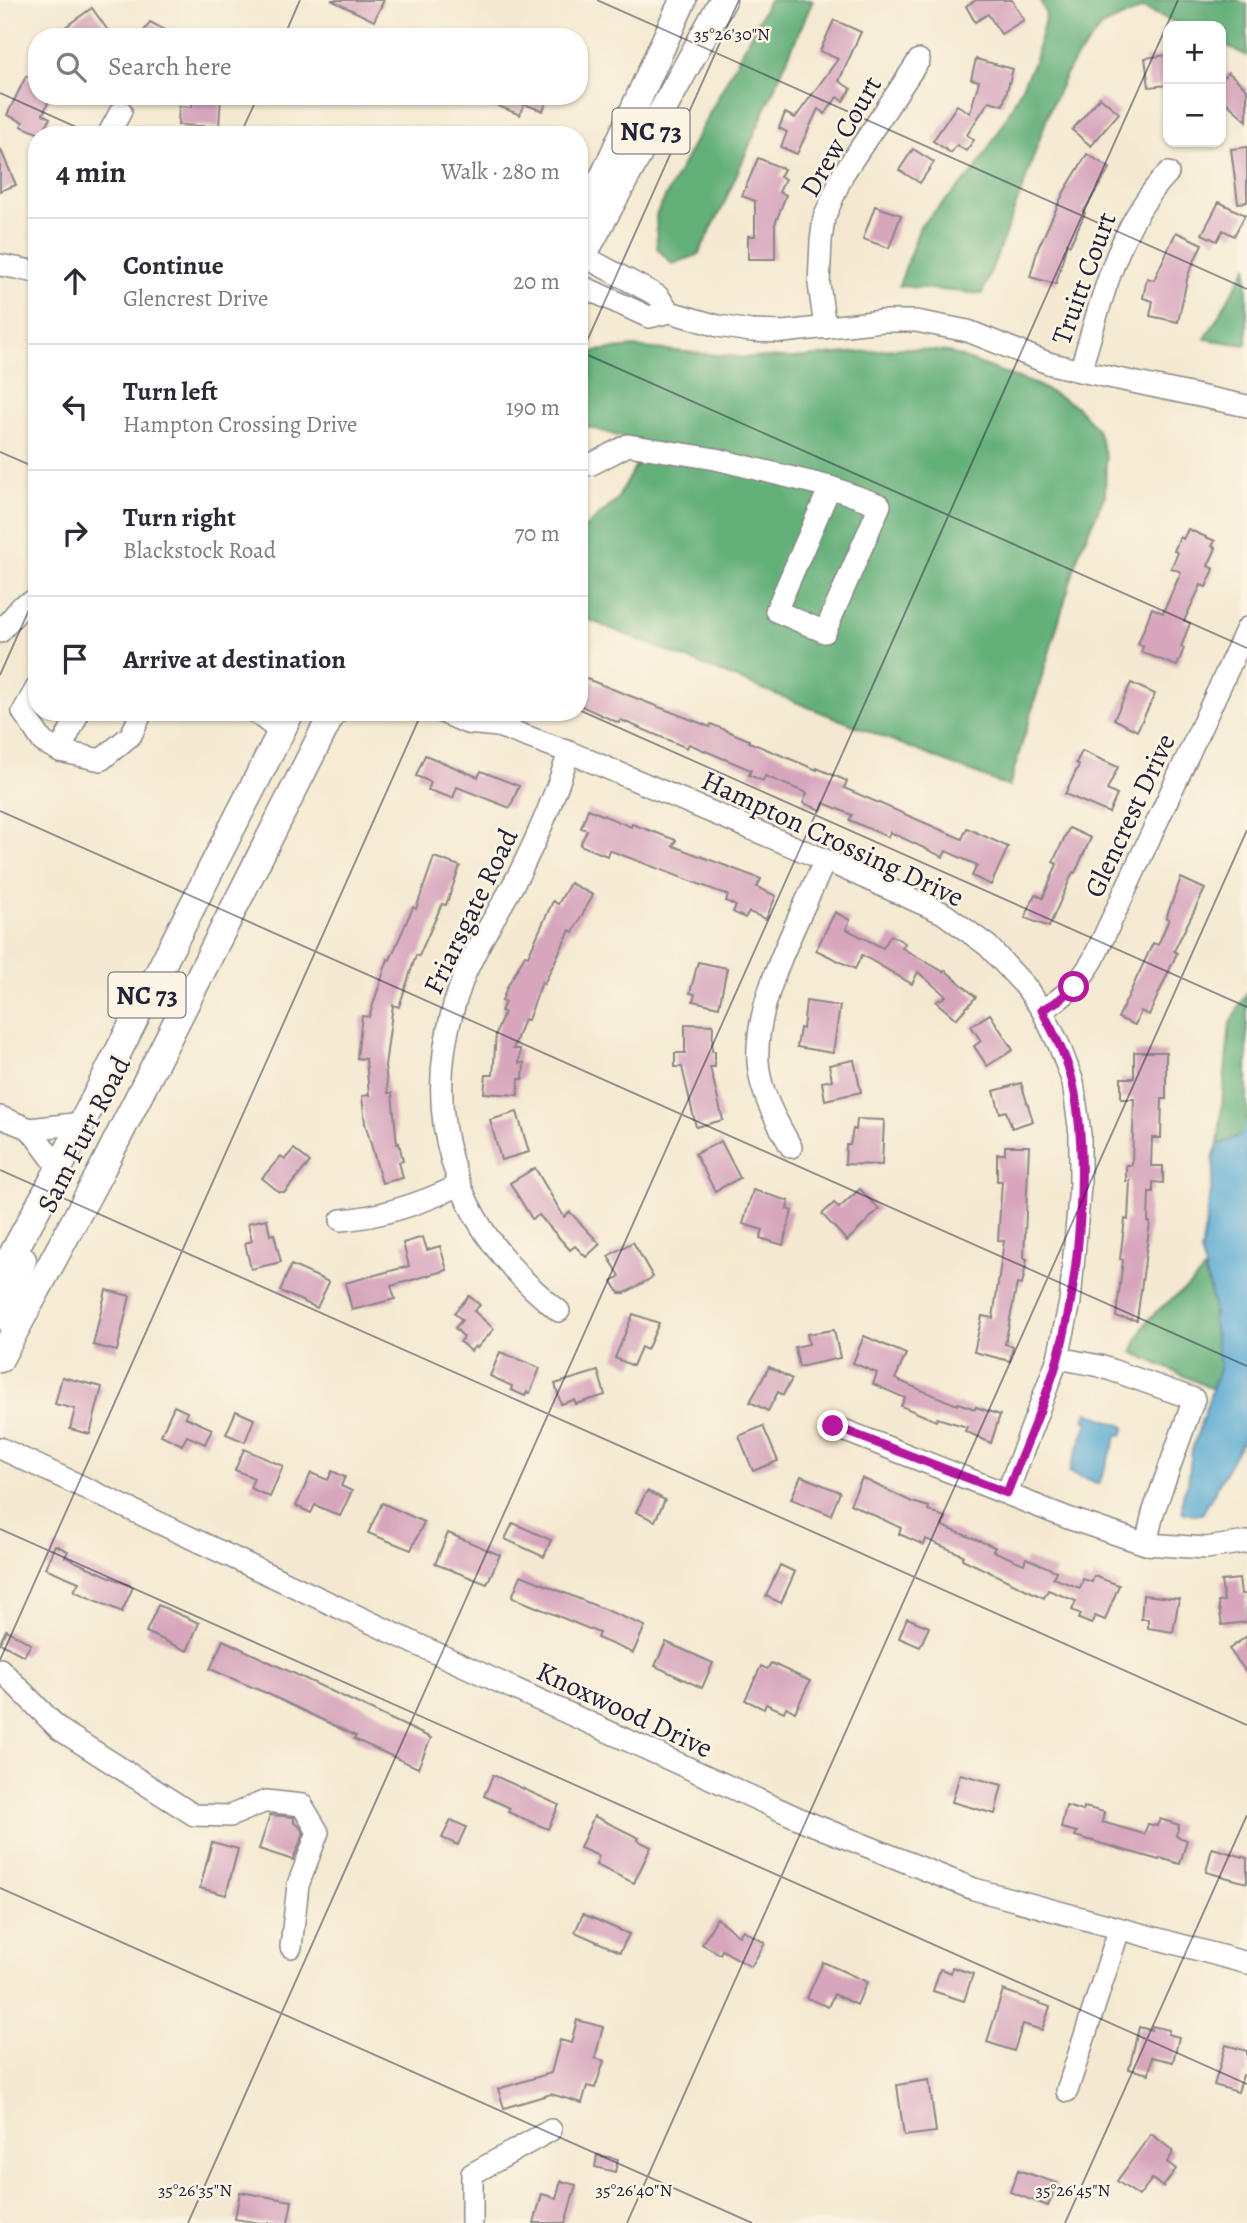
<!DOCTYPE html>
<html lang="en">
<head>
<meta charset="utf-8">
<style>
	body { margin:0; font-family:Alegreya,serif; background:#f7f7f7; color:#2b2b33 }
	.controls { position:absolute; right:21px; top:21px; display:grid; overflow:hidden; border-radius:14px; box-shadow:0 2px 5px #0004 }
	.controls button { width:63px; height:63px; display:grid; place-items:center; padding:0; border:0; border-bottom:2px solid #e1e1e2; background:#fff; color:#2b2b33; font:35px sans-serif }
	.stop { position:absolute; width:21px; height:21px; margin:-16px; border:5px solid #b5179e; border-radius:50%; background:#fff }
	.stop.end { background:#b5179e; border-color:#fff; box-shadow:0 2px 7px #0008 }
	.list { margin:0; padding:0; list-style:none }
	h2 { display:flex; justify-content:space-between; align-items:center; height:91px; margin:0; padding:0 28px; font-size:30px }
	h2 small { font-size:23px; font-weight:400; color:#7c7c81 }
	.list li { display:grid; grid-template-columns:46px 1fr auto; gap:21px; align-items:center; box-sizing:border-box; height:126px; padding:0 28px; border-top:2px solid #e1e1e2 }
	.list b { display:block; font-size:26px; white-space:nowrap }
	.list p { margin:0; font-size:23px; white-space:nowrap; color:#7c7c81 }
	.list em { font-size:23px; font-style:normal; color:#7c7c81 }
	.icon { flex:none; width:38px; height:38px; fill:none; stroke:currentColor; stroke-width:2; stroke-linecap:round; stroke-linejoin:round }
	.map { position:relative; flex:none; width:1247px; height:2223px; overflow:hidden }
	.search { position:absolute; background:#fff; box-shadow:0 2px 5px #0004; left:28px; top:28px; width:560px; height:77px; display:flex; align-items:center; gap:18px; box-sizing:border-box; padding:0 24px; border-radius:28px; color:#7c7c81; font-size:26px }
	.panel { position:absolute; background:#fff; box-shadow:0 2px 5px #0004; left:28px; top:126px; width:560px; height:595px; border-radius:28px }
	.map>svg:first-child { display:block }
</style>
</head>
<body>
<div class="map">
<svg width="1247" height="2223" viewBox="0 0 1247 2223">
	<rect width="100%" height="100%" fill="#fcf5e5"/>
	<filter id="ink" filterUnits="userSpaceOnUse"><feTurbulence type="fractalNoise" baseFrequency=".0143" numOctaves="2"/><feDisplacementMap in="SourceGraphic" scale="14" xChannelSelector="R" yChannelSelector="G"/><feConvolveMatrix kernelMatrix="1 2 1 2 8 2 1 2 1" color-interpolation-filters="sRGB"/></filter>
	<filter id="wash" filterUnits="userSpaceOnUse"><feTurbulence type="fractalNoise" baseFrequency=".00686" numOctaves="4" result="noise"/><feDisplacementMap in="SourceGraphic" scale="28" xChannelSelector="R" yChannelSelector="G"/><feGaussianBlur stdDeviation="1.57" result="paint"/><feColorMatrix in="noise" values="0 0 0 0 0 0 0 0 0 0 0 0 0 0 0 0 0 1.4 0 .05"/><feComposite in="paint" operator="in"/></filter>
	<g filter="url(#wash)">
		<rect width="100%" height="100%" fill="#f4e9d0"/>
		<g fill="#62af78" stroke="#42685a" stroke-width="2">
			<polygon points="769,0 813,0 722,208 698,255 672,264 657,248 656,215"/>
			<polygon points="1040,0 1237,0 1247,4 1247,56 1221,43 1221,26 1183,26 1143,8 1101,27 1069,68 1050,109 1022,190 982,294 899,286 920,226 974,172 1005,121 1035,60 1046,14"/>
			<polygon points="1247,267 1247,343 1245,345 1205,339"/>
			<polygon points="633,347 739,357 792,358 905,348 948,352 1037,385 1076,406 1097,429 1106,457 1105,495 1080,550 1009,787 579,616 579,533 616,501 647,445 579,424 579,365 596,351"/>
			<polygon points="1247,992 1247,1134 1218,1145 1230,1023"/>
			<path d="M1204,1270L1214,1306L1213,1321L1220,1366L1212,1389L1132,1352C1137,1341 1142,1327 1150,1318C1168,1299 1188,1291 1204,1270Z"/>
		</g>
		<g fill="#57a9d2" stroke="#3c6686" stroke-width="2">
			<polygon points="1245,1133 1247,1134 1247,1433 1202,1514 1185,1514 1182,1510 1183,1494 1188,1483 1192,1450 1220,1366 1213,1321 1214,1306 1201,1252 1214,1172 1213,1157 1218,1145"/>
			<polygon points="1087,1412 1125,1427 1122,1435 1118,1434 1099,1484 1069,1472 1088,1422 1084,1420"/>
		</g>
		<g fill="none" stroke-linecap="round" stroke-linejoin="round">
			<polyline stroke="#57a9d2" stroke-width="5" points="1247,1125 1245,1133 1247,1145"/>
		</g>
		<g id="blocks">
			<g fill="#d7a6bd">
				<polygon points="331,0 384,0 374,21"/>
				<polygon points="976,0 1012,0 1024,20 1001,34 988,14 975,22 966,6"/>
				<polygon points="92,8 109,32 102,37 51,37"/>
				<polygon points="834,20 861,32 839,81 851,89 843,101 837,97 825,114 818,109 797,154 781,147 787,132 779,128 785,113 795,118 838,59 820,51"/>
				<polygon points="150,22 178,37 140,37"/>
				<polygon points="1168,55 1168,85 1149,87 1145,58"/>
				<polygon points="976,59 1013,69 1003,105 989,101 967,135 974,140 966,151 957,145 951,153 933,141 957,105 970,113 979,81 971,79"/>
				<polygon points="1228,72 1247,89 1247,121 1221,98 1221,81"/>
				<polygon points="26,76 37,81 37,96 51,96 43,114 50,118 42,135 21,126 23,122 7,115"/>
				<polygon points="193,96 221,96 219,127 178,125 179,106 192,107"/>
				<polygon points="475,96 549,96 543,111 524,104 520,115"/>
				<polygon points="1100,97 1119,113 1091,146 1072,130"/>
				<polygon points="1247,147 1247,202 1238,203 1231,149"/>
				<polygon points="0,148 16,185 0,191"/>
				<polygon points="913,149 934,162 920,183 899,170"/>
				<polygon points="1087,154 1110,168 1083,212 1085,213 1070,245 1067,243 1056,284 1030,277 1038,248 1064,192"/>
				<polygon points="758,158 784,169 780,177 785,179 779,192 786,195 775,224 775,259 748,259 748,236 755,236 755,201 742,196"/>
				<polygon points="1219,202 1245,215 1234,236 1223,230 1217,241 1202,234"/>
				<polygon points="875,206 901,215 889,248 863,239"/>
				<polygon points="1176,232 1202,244 1188,275 1178,322 1150,316 1153,301 1143,298 1147,278 1154,280"/>
				<polygon points="1188,529 1215,541 1212,546 1216,548 1208,566 1214,569 1206,587 1201,585 1184,621 1190,623 1181,647 1184,648 1177,666 1141,652 1143,646 1138,644 1152,608 1163,613 1181,572 1171,568 1178,553 1174,551 1180,537 1183,539"/>
				<polygon points="579,676 710,727 711,724 749,740 749,742 817,770 817,768 847,781 844,788 962,839 967,828 1008,847 991,885 972,876 977,865 946,851 943,857 890,832 888,837 849,820 852,815 824,803 821,810 803,803 807,793 765,776 763,781 749,775 751,770 689,744 687,748 621,720 619,723 579,705"/>
				<polygon points="1131,683 1155,694 1137,731 1114,719"/>
				<polygon points="1082,751 1118,767 1107,790 1117,795 1109,813 1065,794 1079,765 1076,763"/>
				<polygon points="425,755 478,777 481,771 519,786 510,808 457,787 453,798 428,790 431,782 416,776"/>
				<polygon points="588,809 631,827 632,824 676,840 673,846 761,879 757,887 776,896 766,919 749,912 745,918 733,912 736,906 726,901 728,895 609,850 607,856 580,845 587,830 581,828"/>
				<polygon points="1069,828 1091,838 1075,873 1073,872 1049,927 1025,918 1035,894 1043,898 1057,864 1053,862"/>
				<polygon points="434,857 460,866 446,905 442,904 419,956 416,955 399,1007 393,1005 385,1066 388,1093 392,1093 397,1144 399,1143 403,1161 399,1162 403,1178 382,1183 365,1123 362,1096 369,1095 366,1059 357,1058 362,1016 369,1017 388,959 390,960 413,907 416,909"/>
				<polygon points="1181,878 1205,889 1174,951 1177,953 1149,1015 1141,1011 1135,1025 1118,1018 1153,943 1158,945 1169,919 1166,918"/>
				<polygon points="570,883 593,895 573,932 570,930 544,984 542,982 528,1020 524,1019 513,1049 520,1049 519,1063 524,1063 523,1079 519,1079 518,1095 484,1093 486,1075 493,1075 496,1034 504,1012 501,1011 505,1002 502,1001 507,987 525,955 528,956 553,901 558,904"/>
				<polygon points="835,912 850,920 846,929 883,948 891,935 905,943 902,948 944,972 945,970 976,997 956,1019 936,1002 946,996 918,972 912,984 862,955 855,969 816,950"/>
				<polygon points="698,962 727,968 719,1007 693,1001 695,994 690,993"/>
				<polygon points="806,1001 840,1006 833,1053 797,1047 800,1028 803,1029"/>
				<polygon points="990,1014 1013,1050 987,1066 974,1046 981,1041 971,1026"/>
				<polygon points="685,1024 713,1025 712,1051 715,1051 715,1067 710,1067 723,1120 696,1127 682,1067 675,1067 675,1053 685,1053"/>
				<polygon points="1134,1052 1166,1052 1166,1099 1162,1099 1161,1138 1152,1138 1151,1166 1163,1166 1163,1183 1153,1182 1153,1192 1149,1192 1148,1222 1150,1222 1137,1320 1116,1317 1123,1260 1120,1259 1125,1219 1128,1220 1130,1181 1126,1181 1126,1165 1132,1165 1134,1099 1121,1099 1121,1078 1134,1078"/>
				<polygon points="854,1060 861,1092 825,1100 822,1082 832,1080 829,1065"/>
				<polygon points="1021,1083 1033,1121 1012,1128 1006,1111 1000,1113 994,1091"/>
				<polygon points="517,1112 529,1152 501,1160 490,1120"/>
				<polygon points="857,1119 884,1120 882,1165 845,1164 846,1145 850,1145 853,1129 856,1130"/>
				<polygon points="721,1141 740,1178 715,1191 695,1154"/>
				<polygon points="1005,1146 1029,1146 1024,1258 1027,1259 1022,1285 1017,1284 1005,1344 1013,1346 1010,1361 974,1352 982,1316 993,1318 1004,1241 998,1240 1002,1181 997,1181 997,1154 1005,1154"/>
				<polygon points="294,1149 310,1162 285,1192 279,1192 262,1178 281,1156 285,1159"/>
				<polygon points="535,1168 564,1217 570,1212 600,1244 586,1257 575,1246 570,1250 539,1215 532,1219 510,1183"/>
				<polygon points="860,1189 879,1209 847,1241 822,1214 834,1203 839,1208"/>
				<polygon points="753,1190 789,1201 787,1209 792,1211 783,1245 760,1238 763,1230 743,1224"/>
				<polygon points="267,1219 270,1235 274,1234 281,1262 251,1269 245,1243 252,1241 248,1223"/>
				<polygon points="423,1237 427,1250 440,1246 447,1270 391,1286 395,1299 352,1310 345,1283 409,1266 403,1243"/>
				<polygon points="633,1242 653,1277 625,1293 619,1293 612,1281 620,1276 608,1256"/>
				<polygon points="291,1265 329,1282 317,1308 280,1291"/>
				<polygon points="106,1290 130,1296 117,1351 93,1345"/>
				<polygon points="469,1296 480,1305 474,1311 494,1329 477,1348 475,1346 471,1351 460,1342 464,1337 455,1328 462,1320 454,1313"/>
				<polygon points="633,1314 659,1323 647,1350 641,1347 633,1366 615,1358"/>
				<polygon points="834,1330 840,1358 799,1367 795,1347 809,1344 807,1334"/>
				<polygon points="864,1336 906,1354 895,1379 957,1405 958,1403 975,1409 976,1407 1000,1415 991,1443 965,1431 967,1427 937,1418 936,1421 901,1406 905,1398 873,1384 877,1373 853,1363"/>
				<polygon points="500,1352 540,1368 530,1393 527,1392 525,1396 511,1390 512,1386 490,1376"/>
				<polygon points="769,1367 792,1379 783,1395 778,1392 768,1411 750,1402"/>
				<polygon points="598,1371 605,1395 576,1404 574,1400 561,1404 555,1384"/>
				<polygon points="62,1377 102,1387 90,1434 70,1429 75,1409 55,1404"/>
				<polygon points="174,1406 187,1412 185,1417 212,1429 205,1444 187,1436 182,1445 161,1435"/>
				<polygon points="236,1411 254,1419 245,1442 226,1434"/>
				<polygon points="763,1426 778,1461 753,1471 739,1436"/>
				<polygon points="244,1449 283,1466 270,1497 250,1488 254,1478 235,1470"/>
				<polygon points="332,1471 345,1477 341,1486 352,1491 340,1516 315,1505 311,1513 296,1506 311,1473 328,1480"/>
				<polygon points="801,1476 840,1492 831,1515 791,1499"/>
				<polygon points="862,1478 912,1502 929,1507 928,1510 946,1518 942,1526 995,1547 993,1551 1024,1564 1026,1558 1056,1571 1053,1578 1080,1588 1083,1579 1092,1582 1094,1576 1119,1585 1105,1620 1095,1616 1091,1624 1079,1619 1081,1614 1072,1610 1076,1601 1048,1590 1044,1598 962,1559 963,1555 926,1539 924,1545 899,1534 901,1528 850,1504"/>
				<polygon points="647,1491 665,1500 655,1521 636,1512"/>
				<polygon points="382,1503 424,1522 411,1550 368,1533"/>
				<polygon points="513,1523 551,1540 544,1557 505,1539"/>
				<polygon points="448,1533 500,1555 487,1584 435,1564"/>
				<polygon points="55,1545 68,1551 65,1557 133,1587 122,1612 74,1591 79,1582 45,1568"/>
				<polygon points="780,1565 795,1572 781,1603 766,1596"/>
				<polygon points="521,1575 645,1626 633,1653 597,1638 599,1633 512,1597"/>
				<polygon points="1239,1579 1241,1594 1246,1594 1247,1622 1222,1625 1218,1602 1224,1601 1221,1581"/>
				<polygon points="1143,1595 1179,1599 1173,1632 1148,1628 1148,1619 1141,1619"/>
				<polygon points="158,1605 199,1623 187,1651 146,1632"/>
				<polygon points="907,1618 929,1627 920,1647 899,1638"/>
				<polygon points="6,1630 31,1644 24,1656 0,1643"/>
				<polygon points="1247,1636 1247,1673 1229,1649"/>
				<polygon points="223,1640 431,1738 418,1768 354,1739 356,1736 266,1693 210,1669"/>
				<polygon points="666,1642 713,1663 702,1688 655,1666"/>
				<polygon points="771,1663 810,1681 795,1712 786,1707 784,1712 766,1704 764,1709 745,1700 761,1666 767,1669"/>
				<polygon points="960,1774 1002,1785 995,1814 952,1802"/>
				<polygon points="493,1775 559,1805 548,1829 508,1812 510,1808 484,1796"/>
				<polygon points="1066,1806 1083,1811 1084,1807 1104,1812 1102,1822 1144,1834 1148,1824 1157,1826 1160,1819 1179,1825 1176,1836 1187,1840 1180,1864 1160,1858 1159,1860 1075,1836 1077,1832 1061,1828"/>
				<polygon points="270,1815 294,1817 294,1823 298,1825 304,1833 293,1860 259,1849"/>
				<polygon points="594,1816 639,1838 637,1840 651,1847 634,1883 596,1865 599,1856 580,1848"/>
				<polygon points="451,1820 466,1827 458,1845 442,1838"/>
				<polygon points="212,1842 238,1849 226,1895 200,1888"/>
				<polygon points="1212,1848 1247,1858 1247,1883 1206,1872"/>
				<polygon points="583,1914 629,1934 620,1952 575,1932"/>
				<polygon points="717,1918 739,1936 743,1930 765,1943 751,1967 722,1950 720,1954 702,1944"/>
				<polygon points="823,1962 867,1982 857,2005 834,1994 828,2007 807,1998"/>
				<polygon points="952,1967 973,1974 964,2001 933,1991 940,1969 951,1973"/>
				<polygon points="1003,1990 1050,2007 1042,2030 1023,2024 1014,2051 987,2042"/>
				<polygon points="577,2020 603,2027 595,2058 604,2061 595,2088 587,2086 582,2103 551,2094 504,2108 498,2089 551,2073 560,2040 571,2043"/>
				<polygon points="1152,2026 1169,2030 1168,2034 1179,2037 1173,2062 1152,2057 1149,2074 1129,2069 1139,2027 1151,2030"/>
				<polygon points="1226,2045 1247,2051 1247,2076 1243,2075 1238,2092 1214,2085"/>
				<polygon points="929,2080 936,2132 904,2136 897,2085"/>
				<polygon points="1151,2134 1172,2150 1172,2155 1167,2162 1176,2169 1163,2187 1152,2179 1139,2196 1117,2181"/>
				<polygon points="597,2155 618,2159 615,2172 595,2167"/>
				<polygon points="1018,2170 1057,2183 1048,2206 1010,2192"/>
				<polygon points="561,2181 576,2185 565,2223 534,2223 542,2194 556,2198"/>
				<polygon points="240,2192 292,2201 288,2223 260,2223 235,2219"/>
			</g>
		</g>
	</g>
	<g filter="url(#ink)">
		<use href="#blocks" fill-opacity="0" stroke="#8b8686" stroke-width="2"/>
		<g fill="none" stroke-linecap="round" stroke-linejoin="round">
			<g stroke="#8b8686" stroke-width="24">
				<g id="minor">
					<polyline points="108,135 121,111"/>
					<polyline points="583,256 658,296 670,312"/>
					<polyline points="0,265 37,272"/>
					<polyline points="579,285 649,317 670,312 718,326 751,331 783,332 882,321 916,321 968,331 1048,363 1080,371 1247,406"/>
					<polyline points="825,328 819,284 821,241 824,218 843,174 919,60"/>
					<path d="M1080,371C1102,302 1116,227 1168,173"/>
					<polyline points="579,466 592,464 628,445 716,459 830,487 880,505 825,632 776,611 830,487"/>
					<polyline points="0,632 21,607 37,599"/>
					<polyline points="37,687 23,712 43,742 60,751 101,760 131,735 142,712"/>
					<polyline points="255,712 281,732"/>
					<polyline points="442,712 467,723 498,726 569,752 825,860 943,913 988,946 1025,986 1042,1010 1059,1045 1073,1082 1080,1134 1080,1186 1070,1302 1058,1358 1007,1493"/>
					<polyline points="60,751 79,712"/>
					<path d="M1042,1010C1065,997 1080,982 1093,960L1247,628"/>
					<polyline points="0,1117 30,1129 82,1123"/>
					<polyline points="30,1129 59,1168"/>
					<path d="M791,1147C776,1120 760,1093 758,1062C754,999 800,918 825,860"/>
					<path d="M341,1220C382,1217 422,1203 460,1185"/>
					<path d="M559,1311C451,1227 414,1108 463,979C478,941 502,907 521,870C540,832 556,793 569,752"/>
					<polyline points="1058,1358 1100,1366 1194,1399 1153,1513 1146,1544"/>
					<polyline points="833,1426 1068,1518 1146,1544 1206,1548 1247,1542"/>
					<polyline points="0,1448 425,1648 809,1823 974,1889 1247,1963"/>
					<polyline points="0,1669 59,1729 194,1815 230,1816 266,1801 302,1805 318,1832 298,1885 291,1947"/>
					<polyline points="1067,2091 1119,1930"/>
					<polyline points="472,2223 472,2174 551,2130"/>
				</g>
			</g>
			<g stroke="#8b8686" stroke-width="29">
				<g id="major">
					<polyline points="579,223 605,173 683,0"/>
					<polyline points="579,263 723,0"/>
					<polyline points="0,1277 55,1176 291,712"/>
					<polyline points="0,1316 23,1260"/>
					<polyline points="0,1359 101,1171 333,712"/>
				</g>
			</g>
			<use href="#minor" stroke="#fff" stroke-width="21"/>
			<use href="#major" stroke="#fff" stroke-width="26"/>
		</g>
	</g>
	<g fill="none" stroke-linecap="round" stroke-linejoin="round" filter="url(#ink)">
		<path stroke="#b5179e" stroke-width="9" d="M833,1426L1007,1493C1024,1448 1045,1404 1058,1358C1079,1283 1090,1160 1073,1084C1068,1058 1053,1033 1042,1010L1059,1000L1074,987"/>
	</g>
	<path fill="none" stroke="#22223b" stroke-width="2" stroke-opacity="0.45" d="M597,0L1247,289M284,37L300,0M0,93L94,135M240,135L258,96M579,351L1247,648M579,359L739,0M0,452L37,468M0,675L37,592M579,710L1247,1007M0,811L1247,1366M0,1170L1247,1725M0,1529L1247,2084M0,1660L422,712M0,1888L752,2223M188,2223L1178,0M627,2223L1247,830M1065,2223L1247,1815"/>
	<g text-anchor="middle" stroke-width="5" stroke-linejoin="round" paint-order="stroke">
		<g fill="#fcf5e5" stroke="#63616e" stroke-width="2">
			<rect x="612.5" y="108.5" width="77" height="45" rx="5"/>
			<rect x="108.5" y="972.5" width="77" height="45" rx="5"/>
		</g>
		<g font-size="26" font-weight="bold" fill="#22223b">
			<text x="651" y="140">NC 73</text>
			<text x="147" y="1004">NC 73</text>
		</g>
		<g font-size="28" fill="#22223b" stroke="#fcf5e5">
			<text transform="translate(840 136) rotate(-60)" y="10">Drew Court</text>
			<text transform="translate(1083 278) rotate(-70)" y="10">Truitt Court</text>
			<text transform="translate(1129 815) rotate(-65)" y="10">Glencrest Drive</text>
			<text transform="translate(833 838) rotate(25)" y="10">Hampton Crossing Drive</text>
			<text transform="translate(470 911) rotate(-64)" y="10">Friarsgate Road</text>
			<text transform="translate(83 1134) rotate(-63)" y="10">Sam Furr Road</text>
			<text transform="translate(625 1709) rotate(25)" y="10">Knoxwood Drive</text>
		</g>
	</g>
	<g font-size="18" text-anchor="middle" fill="#22223b" stroke="#fcf5e5" stroke-width="5" stroke-linejoin="round" paint-order="stroke">
		<text x="732" y="40">35°26'30"N</text>
		<text x="195" y="2196">35°26'35"N</text>
		<text x="634" y="2196">35°26'40"N</text>
		<text x="1073" y="2196">35°26'45"N</text>
	</g>
</svg>
<div class="controls">
<button>+</button>
<button>−</button>
</div>
<div class="stop" style="left:1074px;top:987px"></div>
<div class="stop end" style="left:833px;top:1426px"></div>
<div class="search"><svg class="icon" aria-label="search" viewBox="0 0 24 24"><circle cx="10" cy="10" r="6"/><path d="M15 15l6 6"/></svg>Search here</div>
<section class="panel">
<h2>4 min<small>Walk · 280 m</small></h2>
<ul class="list">
<li><svg class="icon" aria-label="ahead" viewBox="0 0 24 24"><path d="M12 20V5M6 11l6-6 6 6"/></svg><div><b>Continue</b><p>Glencrest Drive</p></div><em>20 m</em></li>
<li><svg class="icon" aria-label="left" viewBox="0 0 24 24"><path d="M17 20v-9H6M10 6l-5 5 5 5"/></svg><div><b>Turn left</b><p>Hampton Crossing Drive</p></div><em>190 m</em></li>
<li><svg class="icon" aria-label="right" viewBox="0 0 24 24"><path d="M7 20v-9h11M14 6l5 5-5 5"/></svg><div><b>Turn right</b><p>Blackstock Road</p></div><em>70 m</em></li>
<li><svg class="icon" aria-label="arrive" viewBox="0 0 24 24"><path d="M6 21V4h12l-3 4 3 4H6"/></svg><div><b>Arrive at destination</b></div></li>
</ul>
</section>
</div>
</body>
</html>
